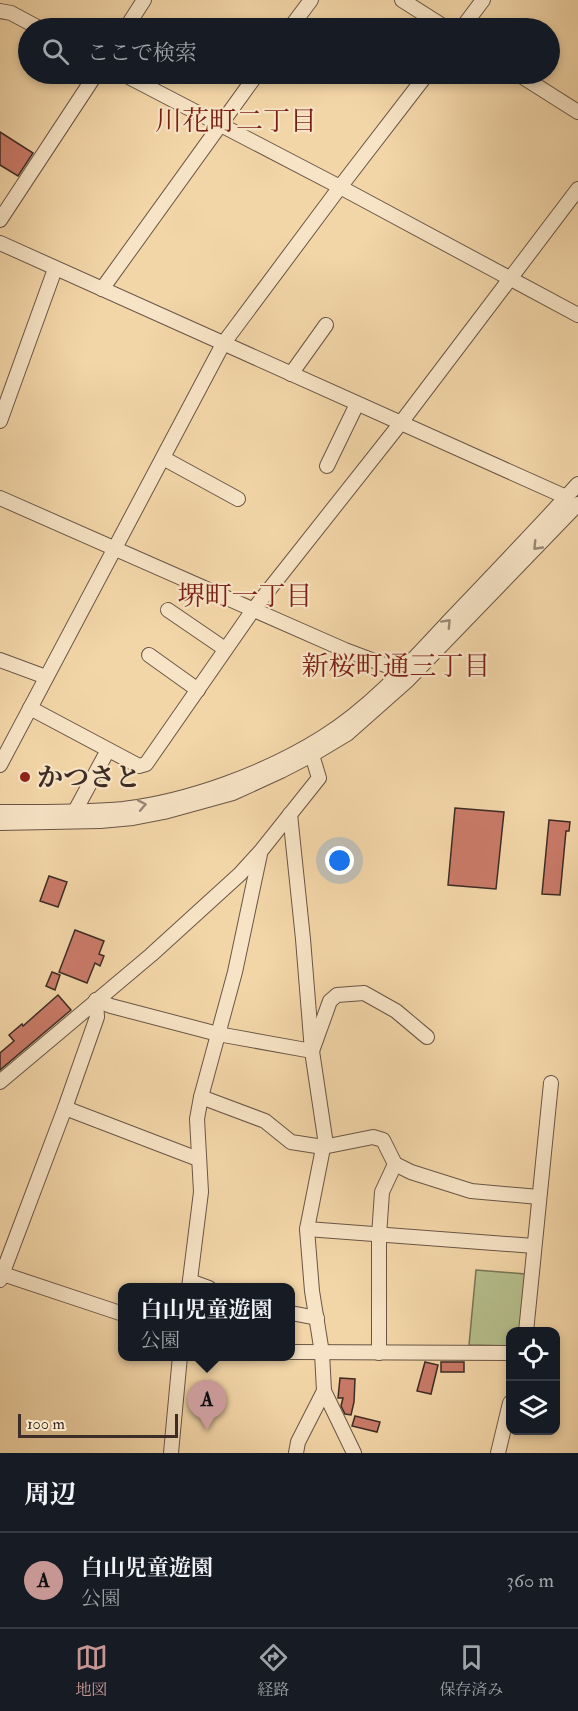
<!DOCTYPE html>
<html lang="ja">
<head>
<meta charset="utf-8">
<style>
	body { margin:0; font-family:"IM FELL Double Pica","Noto Serif JP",serif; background:#242831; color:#f1f3f6 }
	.controls { position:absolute; right:18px; bottom:18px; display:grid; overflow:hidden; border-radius:12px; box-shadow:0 3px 9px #0003 }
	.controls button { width:54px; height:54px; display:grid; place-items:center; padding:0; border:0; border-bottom:2px solid #363941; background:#171b24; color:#f1f3f6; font:30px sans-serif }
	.scale { position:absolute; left:18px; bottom:15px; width:160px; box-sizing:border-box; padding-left:6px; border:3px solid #3d2c25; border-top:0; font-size:16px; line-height:21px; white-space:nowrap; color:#3d2c25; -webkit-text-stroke:4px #f7e4c6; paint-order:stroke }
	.you { position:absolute; left:340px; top:861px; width:21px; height:21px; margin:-15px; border:4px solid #fff; border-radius:50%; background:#1a73e8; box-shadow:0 0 0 9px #1a73e833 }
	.badge { display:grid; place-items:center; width:39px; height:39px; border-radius:50%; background:#c59692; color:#111; font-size:20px; font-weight:700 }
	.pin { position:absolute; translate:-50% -50px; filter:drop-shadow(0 2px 3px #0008) }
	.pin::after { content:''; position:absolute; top:32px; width:21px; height:18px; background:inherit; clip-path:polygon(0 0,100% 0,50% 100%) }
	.popup { position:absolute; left:118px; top:1283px; width:177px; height:78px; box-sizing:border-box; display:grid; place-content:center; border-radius:12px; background:#171b24; filter:drop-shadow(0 2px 4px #0005); font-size:20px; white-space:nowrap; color:#9ea1a6 }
	.popup b { font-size:22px; color:#f1f3f6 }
	.popup::after { content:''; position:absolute; left:50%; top:100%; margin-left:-12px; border:12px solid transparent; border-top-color:#171b24 }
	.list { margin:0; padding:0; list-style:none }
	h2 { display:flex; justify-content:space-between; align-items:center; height:78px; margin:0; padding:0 24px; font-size:26px }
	h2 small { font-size:20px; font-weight:400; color:#9ea1a6 }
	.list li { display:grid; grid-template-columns:39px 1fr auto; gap:18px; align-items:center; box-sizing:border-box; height:96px; padding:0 24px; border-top:2px solid #363941 }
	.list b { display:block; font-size:22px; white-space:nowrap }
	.list p { margin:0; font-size:20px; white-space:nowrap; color:#9ea1a6 }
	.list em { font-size:20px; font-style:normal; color:#9ea1a6 }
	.icon { flex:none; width:33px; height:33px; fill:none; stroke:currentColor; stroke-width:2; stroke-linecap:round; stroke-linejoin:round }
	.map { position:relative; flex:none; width:578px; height:1453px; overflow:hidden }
	.search { position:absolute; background:#171b24; box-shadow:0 3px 9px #0003; left:18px; right:18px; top:18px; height:66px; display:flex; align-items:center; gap:15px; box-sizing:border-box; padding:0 21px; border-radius:33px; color:#9ea1a6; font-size:22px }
	.sheet { height:174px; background:#171b24 }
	nav { display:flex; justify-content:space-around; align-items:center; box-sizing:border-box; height:84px; border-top:2px solid #363941; background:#171b24; font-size:16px; color:#9ea1a6 }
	nav a { display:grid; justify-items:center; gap:3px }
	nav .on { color:#c59692 }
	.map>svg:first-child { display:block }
</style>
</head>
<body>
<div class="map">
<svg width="578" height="1453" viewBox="0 0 578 1453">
	<rect width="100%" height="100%" fill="#f3d6a8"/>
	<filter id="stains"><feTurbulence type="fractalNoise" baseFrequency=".00333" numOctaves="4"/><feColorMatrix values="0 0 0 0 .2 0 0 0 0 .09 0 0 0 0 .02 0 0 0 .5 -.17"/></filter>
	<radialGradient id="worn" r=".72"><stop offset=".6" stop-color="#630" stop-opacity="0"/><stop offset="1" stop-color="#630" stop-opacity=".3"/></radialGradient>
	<polygon fill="#b5bf8c" stroke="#797658" stroke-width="1.5" points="476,1270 525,1274 520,1331 510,1332 510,1346 469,1345"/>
	<g fill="#ca7b69" stroke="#3d2c25" stroke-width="1.5">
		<polygon points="0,132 33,153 18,176 0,165"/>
		<polygon points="455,808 504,812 496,889 448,885"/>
		<polygon points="549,820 570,822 569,831 566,831 560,895 542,894"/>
		<polygon points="49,876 67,882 58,907 40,901"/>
		<polygon points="75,930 104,941 99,954 104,956 100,966 95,963 87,983 59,972"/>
		<polygon points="52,972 60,975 55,990 46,986"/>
		<polygon points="58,995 71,1010 0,1070 0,1053 14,1041 9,1035 22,1024 23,1026"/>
		<polygon points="425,1362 438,1365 431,1394 417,1391"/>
		<rect x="441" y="1362" width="23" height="10"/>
		<polygon points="340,1378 355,1379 354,1402 351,1415 345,1414 341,1406 343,1398 338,1398"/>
		<polygon points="355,1416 380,1422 377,1432 352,1426"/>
	</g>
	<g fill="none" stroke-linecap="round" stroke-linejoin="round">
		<g stroke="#6a5646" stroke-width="16">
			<g id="minor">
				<polyline points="402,0 446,28"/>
				<polyline points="0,11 11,13 39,28"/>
				<polyline points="126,28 144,0"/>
				<polyline points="290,28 311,0"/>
				<polyline points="462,28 483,0"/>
				<polyline points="123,74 340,187 578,315"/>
				<polyline points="518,74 578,112"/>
				<polyline points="0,220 96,74"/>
				<polyline points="0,243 566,497"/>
				<polyline points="102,289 257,74"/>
				<polyline points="291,374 326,325"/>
				<polyline points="0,421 55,269"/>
				<polyline points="163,458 238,499"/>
				<polyline points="327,466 357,404"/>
				<polyline points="0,498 345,650 401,671"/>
				<polyline points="168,610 225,649"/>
				<polyline points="149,655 198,690"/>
				<polyline points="0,660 46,677"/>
				<polyline points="30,708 139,766 146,764 253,610 400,424 578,189"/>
				<polyline points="0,765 223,344 340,187 427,74"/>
				<polyline points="75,811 108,750"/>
				<path d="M0,812C41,812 82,813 123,809C189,801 266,773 323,737C372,706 411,662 450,620C493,575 536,530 578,484"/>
				<polyline points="290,814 303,939 312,1051 325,1138 307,1229 312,1291 322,1353 324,1391 354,1453"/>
				<polyline points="0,823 100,821 133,818 164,812 233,793 281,771 312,755 347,734 408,680 578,504"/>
				<polyline points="96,1000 111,1006 218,1034 312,1051 330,1001 337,995 364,993 396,1011 427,1037"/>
				<polyline points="0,1082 151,955 240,874 260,852 319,778 312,755"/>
				<polyline points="201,1097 265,1121 291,1142 323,1147 373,1137 383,1140 395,1164 411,1172 471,1191 539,1197"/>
				<polyline points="65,1108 198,1159"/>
				<polyline points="307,1229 534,1246"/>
				<polyline points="0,1273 123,1314"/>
				<polyline points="0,1280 65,1108 97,1017 96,1000"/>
				<polyline points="190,1281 209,1288"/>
				<polyline points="189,1288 201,1192 197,1119 201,1097 235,972 260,854"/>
				<polyline points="291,1313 317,1318"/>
				<polyline points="526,1332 551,1083"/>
				<polyline points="291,1352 510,1353"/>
				<polyline points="379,1353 379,1236 382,1192 395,1164"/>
				<polyline points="171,1453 180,1356"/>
				<polyline points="296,1453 298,1442 324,1391"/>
				<polyline points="498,1453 510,1403"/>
			</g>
		</g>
		<use href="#minor" stroke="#f7e4c6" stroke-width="14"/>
	</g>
	<defs><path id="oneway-chevron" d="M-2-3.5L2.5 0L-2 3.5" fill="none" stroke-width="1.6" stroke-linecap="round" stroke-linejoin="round" transform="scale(1.5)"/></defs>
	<g stroke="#9a8876">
		<use href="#oneway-chevron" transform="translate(537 546) rotate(134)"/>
		<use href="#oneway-chevron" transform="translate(447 623) rotate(-47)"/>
		<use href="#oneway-chevron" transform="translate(142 805) rotate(-11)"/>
	</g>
	<circle fill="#8f2418" stroke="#f7e4c6" stroke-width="2" cx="25" cy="777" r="6"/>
	<g text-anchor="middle" stroke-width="4.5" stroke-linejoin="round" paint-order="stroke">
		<g font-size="26" font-weight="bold" fill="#3d2c25" stroke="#f7e4c6" text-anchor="start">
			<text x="37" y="786">かつさと</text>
		</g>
		<g font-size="27" fill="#7a1f14" stroke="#f7e4c6">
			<text x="236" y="130">川花町二丁目</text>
			<text x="245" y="605">堺町一丁目</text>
			<text x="396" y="675">新桜町通三丁目</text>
		</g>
	</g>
	<rect width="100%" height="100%" filter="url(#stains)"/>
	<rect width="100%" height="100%" fill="url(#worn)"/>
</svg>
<div class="controls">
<button><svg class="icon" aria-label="locate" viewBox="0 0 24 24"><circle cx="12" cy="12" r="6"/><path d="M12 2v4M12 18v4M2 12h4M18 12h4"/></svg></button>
<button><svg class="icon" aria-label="layers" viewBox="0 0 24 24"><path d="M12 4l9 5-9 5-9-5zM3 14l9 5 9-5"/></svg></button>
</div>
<div class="scale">100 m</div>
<div class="you"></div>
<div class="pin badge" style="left:207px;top:1430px">A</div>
<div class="popup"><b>白山児童遊園</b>公園</div>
<div class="search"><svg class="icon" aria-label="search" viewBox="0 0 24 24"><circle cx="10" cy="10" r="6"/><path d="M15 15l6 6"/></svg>ここで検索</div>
</div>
<section class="sheet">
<h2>周辺<small></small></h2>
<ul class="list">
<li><span class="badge">A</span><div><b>白山児童遊園</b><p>公園</p></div><em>360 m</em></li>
</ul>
</section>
<nav>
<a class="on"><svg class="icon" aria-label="map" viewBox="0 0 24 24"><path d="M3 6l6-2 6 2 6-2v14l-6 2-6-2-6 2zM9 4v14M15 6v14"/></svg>地図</a>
<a><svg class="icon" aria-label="directions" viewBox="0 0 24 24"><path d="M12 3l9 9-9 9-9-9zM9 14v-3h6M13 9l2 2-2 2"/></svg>経路</a>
<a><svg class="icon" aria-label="saved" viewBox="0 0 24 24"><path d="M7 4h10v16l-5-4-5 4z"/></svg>保存済み</a>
</nav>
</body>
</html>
